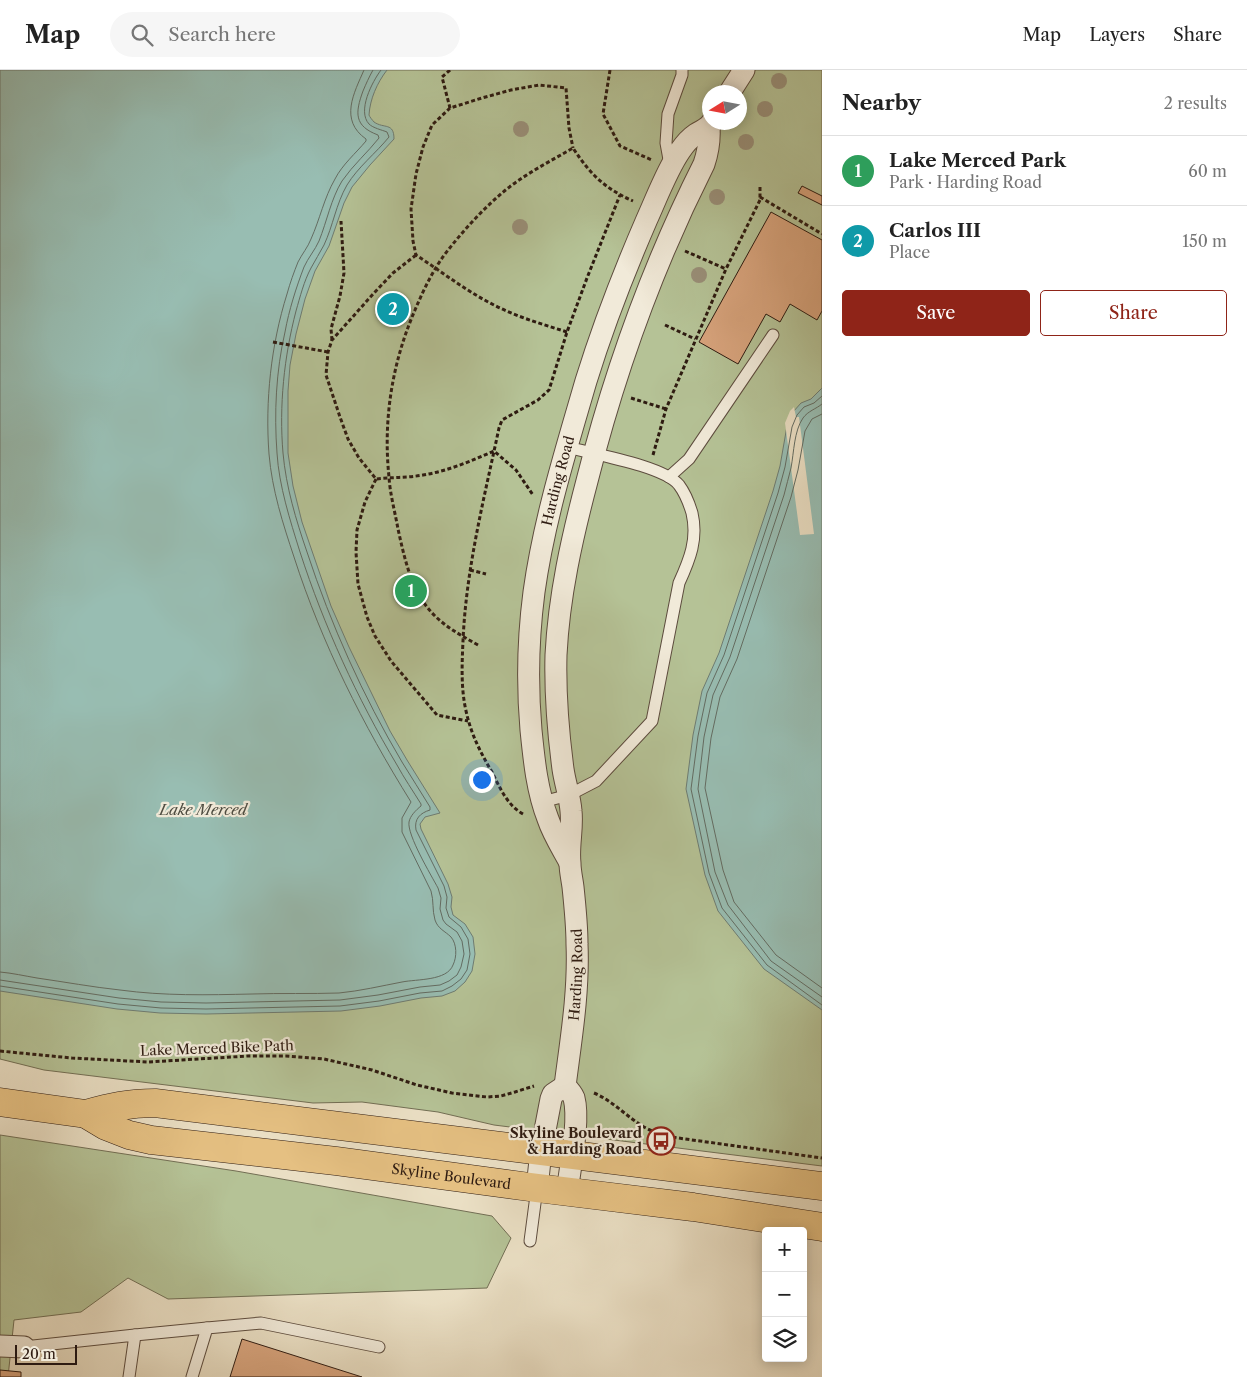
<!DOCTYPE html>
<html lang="en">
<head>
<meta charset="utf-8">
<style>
	body { margin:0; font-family:"Libre Caslon Text",serif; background:#f6f6f6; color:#222 }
	.controls { position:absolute; right:15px; bottom:15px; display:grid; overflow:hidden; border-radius:5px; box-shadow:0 2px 12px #0003 }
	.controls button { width:45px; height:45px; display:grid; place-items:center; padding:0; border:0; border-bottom:1px solid #e0e0e0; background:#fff; color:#222; font:25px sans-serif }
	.compass { position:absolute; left:702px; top:15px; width:45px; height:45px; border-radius:50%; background:#fff; box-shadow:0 2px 12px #0003; rotate:259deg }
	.scale { position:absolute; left:15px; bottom:12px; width:62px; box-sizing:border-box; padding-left:5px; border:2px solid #2e1b11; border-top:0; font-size:14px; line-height:18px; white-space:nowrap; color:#2e1b11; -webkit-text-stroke:4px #f1ead9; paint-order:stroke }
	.you { position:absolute; left:481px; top:709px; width:18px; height:18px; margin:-12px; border:4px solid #fff; border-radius:50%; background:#1a73e8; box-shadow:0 0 0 8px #1a73e833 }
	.badge { display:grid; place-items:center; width:32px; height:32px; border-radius:50%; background:#8f2418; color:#fff; font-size:16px; font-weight:700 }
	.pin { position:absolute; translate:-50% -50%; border:2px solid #fff; box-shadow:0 1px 5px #0006 }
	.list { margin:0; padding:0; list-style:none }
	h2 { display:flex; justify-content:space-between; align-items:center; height:65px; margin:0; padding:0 20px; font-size:21px }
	h2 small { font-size:16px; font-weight:400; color:#767676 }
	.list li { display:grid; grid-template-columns:32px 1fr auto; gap:15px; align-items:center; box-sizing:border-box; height:70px; padding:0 20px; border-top:1px solid #e0e0e0 }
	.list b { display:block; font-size:19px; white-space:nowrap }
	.list p { margin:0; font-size:16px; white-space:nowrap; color:#767676 }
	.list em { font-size:16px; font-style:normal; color:#767676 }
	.actions { display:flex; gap:10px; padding:15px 20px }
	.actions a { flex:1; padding:11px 0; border:1px solid #8f2418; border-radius:5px; text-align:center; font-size:18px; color:#8f2418 }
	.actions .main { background:#8f2418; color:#fff }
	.icon { flex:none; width:28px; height:28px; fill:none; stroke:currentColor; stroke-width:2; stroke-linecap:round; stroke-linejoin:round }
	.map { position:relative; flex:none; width:822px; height:1307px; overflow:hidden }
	header { display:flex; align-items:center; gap:30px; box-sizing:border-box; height:70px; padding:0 25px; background:#fff; border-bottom:1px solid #e0e0e0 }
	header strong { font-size:24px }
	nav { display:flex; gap:28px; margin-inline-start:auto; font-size:18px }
	.search { width:350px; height:45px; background:#f6f6f6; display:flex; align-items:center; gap:12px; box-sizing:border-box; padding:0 18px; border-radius:28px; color:#767676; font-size:19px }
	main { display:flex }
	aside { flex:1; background:#fff }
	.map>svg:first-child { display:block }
</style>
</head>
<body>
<header>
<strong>Map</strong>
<div class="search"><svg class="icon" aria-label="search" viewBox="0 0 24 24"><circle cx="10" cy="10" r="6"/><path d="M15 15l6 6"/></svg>Search here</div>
<nav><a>Map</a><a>Layers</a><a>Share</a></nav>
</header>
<main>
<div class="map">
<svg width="822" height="1307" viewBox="0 0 822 1307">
	<rect width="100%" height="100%" fill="#eadfc4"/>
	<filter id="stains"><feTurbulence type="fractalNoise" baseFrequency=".004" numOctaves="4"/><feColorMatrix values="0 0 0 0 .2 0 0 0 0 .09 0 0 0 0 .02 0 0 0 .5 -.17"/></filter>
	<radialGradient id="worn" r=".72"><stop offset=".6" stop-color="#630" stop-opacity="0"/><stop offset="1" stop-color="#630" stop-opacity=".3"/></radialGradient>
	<g fill="#b5c296" stroke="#726e54" fill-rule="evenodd">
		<path d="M0,0H822V1096L494,1055L438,1042L362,1032L313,1033L44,1000L0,989ZM710,22H740V52H710Z"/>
		<polygon points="0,1065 236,1101 492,1146 511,1168 487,1218 168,1229 128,1208 81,1242 14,1250 8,1307 0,1307"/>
	</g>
	<g fill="#98bdb2" stroke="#6e7c72">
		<path d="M0,0H387C377,13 370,29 369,45C369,46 373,51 374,52C384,59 394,52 394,69L370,95L352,117L344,133L329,176L315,201L305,229L296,264L290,295L288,321V383L293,416L302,452L331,536L349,577L390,661L407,690L440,743L425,747L420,754L421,759L448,814L452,827L451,837L453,845L465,854L473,867L475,884L472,901L465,912L455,921L442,926L421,928L380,936L341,941L206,944L160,943L117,939L0,921Z"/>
		<polygon points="822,318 822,940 764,899 718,841 705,805 686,719 693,665 702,621 719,583 773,421 780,396 787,356 793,342 801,333 811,329"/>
	</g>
	<polygon fill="#eadfc4" points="794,337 796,347 799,347 814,464 800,465 785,353 790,341"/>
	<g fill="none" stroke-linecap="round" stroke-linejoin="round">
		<g stroke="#636c62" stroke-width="1">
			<polyline points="822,326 814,333 804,337 797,345 792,357 785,397 778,423 724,585 707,623 698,666 691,719 709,803 722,838 767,895 822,935"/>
			<path d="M822,334C816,339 808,341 803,348C794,361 794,382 791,398C789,407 786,416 784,425L730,587L713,625L704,667L698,719L715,802L728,835L771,891L822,927"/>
			<polyline points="822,344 812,349 805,361 798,400 791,427 737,589 720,627 711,668 705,718 723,800 734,832 776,885 822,918"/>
			<path d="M0,902C12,903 25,906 37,908C65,912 92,917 120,920C164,926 207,925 252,924C281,923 310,924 339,923C360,921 381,916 402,912C417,909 447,911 453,895C457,887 457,874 451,867C445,861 438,859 435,850C432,840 434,831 431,821L402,762V748L411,732C363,655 322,574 294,487C283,454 272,420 269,384C265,331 271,275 287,224C290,213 294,202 298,192C302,184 308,177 311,169C320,149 324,128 335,109C342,95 356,83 366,71V69C339,50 354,23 364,0"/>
			<path d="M0,910L119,928L161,932L206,933L340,930L378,925L420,917L440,915L449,911L457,905L461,897L464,884L462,871L457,862L446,854L443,850L440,839L441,828L438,818C431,805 407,765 409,752C410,746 416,740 421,736V734C413,721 404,708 397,695C357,628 324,556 300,482C290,450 279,416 277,383C274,343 276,301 285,262C289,240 296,218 304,197C308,188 315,180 319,171C327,151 331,129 342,111C353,95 368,82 379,68L378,65C354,56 355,43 363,21C366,14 369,7 373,0"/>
			<path d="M0,916L118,934L161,938L206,939L340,936L379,931L420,923L442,921L452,916L461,909L467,900L470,884L468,869L461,857L449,847L446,838L447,827L444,816L416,760C414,749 420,743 430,740V737C421,722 411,707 402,692C363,626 331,555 307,482C296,450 286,417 283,383C279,336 284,287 296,241C300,227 304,211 311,198C315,190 320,183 324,175C333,156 336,134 347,115C358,97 376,83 389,67L387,62C382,60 373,58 369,54C357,41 372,12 381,0"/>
		</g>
	</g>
	<g fill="#d7a37c" stroke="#2e1b11">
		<polygon points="802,116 822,126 822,135 798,123"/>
		<polygon points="771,142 822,170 822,241 817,250 790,234 780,252 766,244 738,294 699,272"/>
		<polygon points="242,1269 362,1307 230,1307"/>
		<polygon points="0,1300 21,1302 21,1307 0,1307"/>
	</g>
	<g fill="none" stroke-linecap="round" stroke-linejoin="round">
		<g stroke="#5d4c3e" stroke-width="13">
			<g id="lane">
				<polyline points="670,95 666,73 668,44 682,5 682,0"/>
				<polyline points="669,407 689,389 773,265"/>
				<path d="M542,732L569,725L596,711L652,651L679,513C690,489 698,469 692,443C689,433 685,423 679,415C664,396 593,384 567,377"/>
				<polyline points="530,1171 537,1118"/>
				<polyline points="135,1265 207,1258"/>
				<polyline points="24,1277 135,1265 129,1307"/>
				<polyline points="192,1307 207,1258 261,1253 379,1277"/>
			</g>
		</g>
		<g stroke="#5d4c3e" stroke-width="23">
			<g id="street">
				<polyline points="730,22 744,0"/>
				<path id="s1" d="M569,791C562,778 553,764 548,749C537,721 534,690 531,660C527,614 528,568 534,522C544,450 566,380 586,311C603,256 624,202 647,149C657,127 667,100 680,81C684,75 690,68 696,64C702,60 708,59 712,52"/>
				<path id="s2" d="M565,1016C571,969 579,922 577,874C577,855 575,836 573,817C572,809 570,801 570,793C568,776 573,758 571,741C570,727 565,713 563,699C558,661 555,623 556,585C559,525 572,468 587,411C615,300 652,197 704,94C708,82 710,71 709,57"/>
				<path d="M565,1016C569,1020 572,1023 574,1028C580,1050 570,1098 567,1122"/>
				<polyline points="537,1118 541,1081 551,1029 553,1024 565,1016"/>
				<polyline points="0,1276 24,1277"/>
			</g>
		</g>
		<g stroke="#2e1b11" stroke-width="29">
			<g id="primary">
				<path id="s3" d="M0,1032L86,1044L106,1056L129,1065L151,1070L336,1091L537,1118L693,1137L822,1157"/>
				<path d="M86,1044C111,1037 129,1033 155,1033L822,1116"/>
			</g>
		</g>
		<g stroke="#2e1b11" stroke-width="3" stroke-dasharray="4 2.5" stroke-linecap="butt">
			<polyline points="450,0 442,7 450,38"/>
			<polyline points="610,0 603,44 620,76 652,90"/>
			<polyline points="760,127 822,164"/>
			<polyline points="685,181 726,199"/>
			<path d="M416,185L393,203L374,223L332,270L328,282L326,305L340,347L348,369L359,388L376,409C392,407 407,408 423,405C448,401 471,391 494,381L516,400L533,425"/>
			<polyline points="665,255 695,269"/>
			<path d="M567,262C542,254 517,247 494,235C466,221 442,202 416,185L413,171L411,139L416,104L423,77L432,55L450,38L482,28L511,20L539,15L566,18L569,58L573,78"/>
			<polyline points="332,270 331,259 340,226 344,203 341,151"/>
			<polyline points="273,272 328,282"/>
			<polyline points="631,328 666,339"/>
			<polyline points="653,385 666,339 726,199 760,130 760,117"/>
			<polyline points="376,409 365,432 357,460 356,482 358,514 367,547 375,566 391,591 437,645 468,651"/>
			<polyline points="470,500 486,504"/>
			<path d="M478,575C459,564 441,555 427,537C410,515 404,486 398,459C395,442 390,424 389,407C383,350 392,293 415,240C423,221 433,200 445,184C462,162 481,141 502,123C523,105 549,92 573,78C590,104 604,118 633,131"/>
			<path d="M523,744C507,735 500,718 492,702C479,680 470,662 465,636C461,615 462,593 463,571C466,499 484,429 499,358L502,350L538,330L549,320L567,262L587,208L620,125"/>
			<polyline points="0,981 72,988 148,992 248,986 286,986 324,989 372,1000 417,1015 452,1023 487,1027 501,1026 515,1022 534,1016"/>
			<path d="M594,1023C613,1031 627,1047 644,1057C653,1062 662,1065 671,1067L822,1088"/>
		</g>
		<use href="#lane" stroke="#f1ead9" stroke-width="11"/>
		<use href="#street" stroke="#f1ead9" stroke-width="21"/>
		<use href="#primary" stroke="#e5c082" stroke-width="28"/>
	</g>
	<g fill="#998f78">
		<circle cx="779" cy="11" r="8"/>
		<circle cx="765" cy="39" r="8"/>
		<circle cx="521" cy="59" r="8"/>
		<circle cx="746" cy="72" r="8"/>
		<circle cx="717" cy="127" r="8"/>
		<circle cx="520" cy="157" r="8"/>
		<circle cx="699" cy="205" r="8"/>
	</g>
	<defs>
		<g id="bus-ring" transform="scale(1.4375)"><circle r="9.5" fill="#f1ead9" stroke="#8f2418" stroke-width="1.5"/><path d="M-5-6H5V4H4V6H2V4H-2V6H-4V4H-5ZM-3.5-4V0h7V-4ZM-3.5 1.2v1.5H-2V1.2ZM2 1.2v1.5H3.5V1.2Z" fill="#8f2418"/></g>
	</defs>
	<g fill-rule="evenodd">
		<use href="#bus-ring" x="661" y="1071"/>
	</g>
	<g text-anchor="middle" stroke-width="4.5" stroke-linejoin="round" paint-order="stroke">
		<g font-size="14" fill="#2e1b11" stroke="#f1ead9">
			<text dy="5" stroke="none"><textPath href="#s1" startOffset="390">Harding Road</textPath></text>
			<text dy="5" stroke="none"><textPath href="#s2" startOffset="112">Harding Road</textPath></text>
			<text transform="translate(217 978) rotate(-2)" y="5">Lake Merced Bike Path</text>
			<text dy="5" stroke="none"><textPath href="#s3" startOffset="460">Skyline Boulevard</textPath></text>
		</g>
		<g font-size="14" font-weight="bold" fill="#2e1b11" stroke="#f1ead9" text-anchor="end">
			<text x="642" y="1068">Skyline Boulevard<tspan x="642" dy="16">&amp; Harding Road</tspan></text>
		</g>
		<g font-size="15" font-style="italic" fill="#4e4c41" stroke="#f1ead9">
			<text x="203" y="745">Lake Merced</text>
		</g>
	</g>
	<rect width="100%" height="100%" filter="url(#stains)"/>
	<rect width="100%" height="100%" fill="url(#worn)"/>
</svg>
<div class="controls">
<button>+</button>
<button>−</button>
<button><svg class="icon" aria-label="layers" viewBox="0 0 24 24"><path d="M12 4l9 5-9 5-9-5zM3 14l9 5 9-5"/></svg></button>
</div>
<svg class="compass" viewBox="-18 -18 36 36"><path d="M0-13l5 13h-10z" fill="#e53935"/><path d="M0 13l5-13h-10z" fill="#767676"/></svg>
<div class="scale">20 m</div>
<div class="you"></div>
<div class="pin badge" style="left:411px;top:521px;background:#2e9e5b">1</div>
<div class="pin badge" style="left:393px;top:239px;background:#0f9aa8">2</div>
</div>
<aside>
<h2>Nearby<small>2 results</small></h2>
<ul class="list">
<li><span class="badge" style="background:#2e9e5b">1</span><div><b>Lake Merced Park</b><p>Park · Harding Road</p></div><em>60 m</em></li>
<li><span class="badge" style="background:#0f9aa8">2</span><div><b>Carlos III</b><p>Place</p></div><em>150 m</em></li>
</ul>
<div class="actions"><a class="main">Save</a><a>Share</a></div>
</aside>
</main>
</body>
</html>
